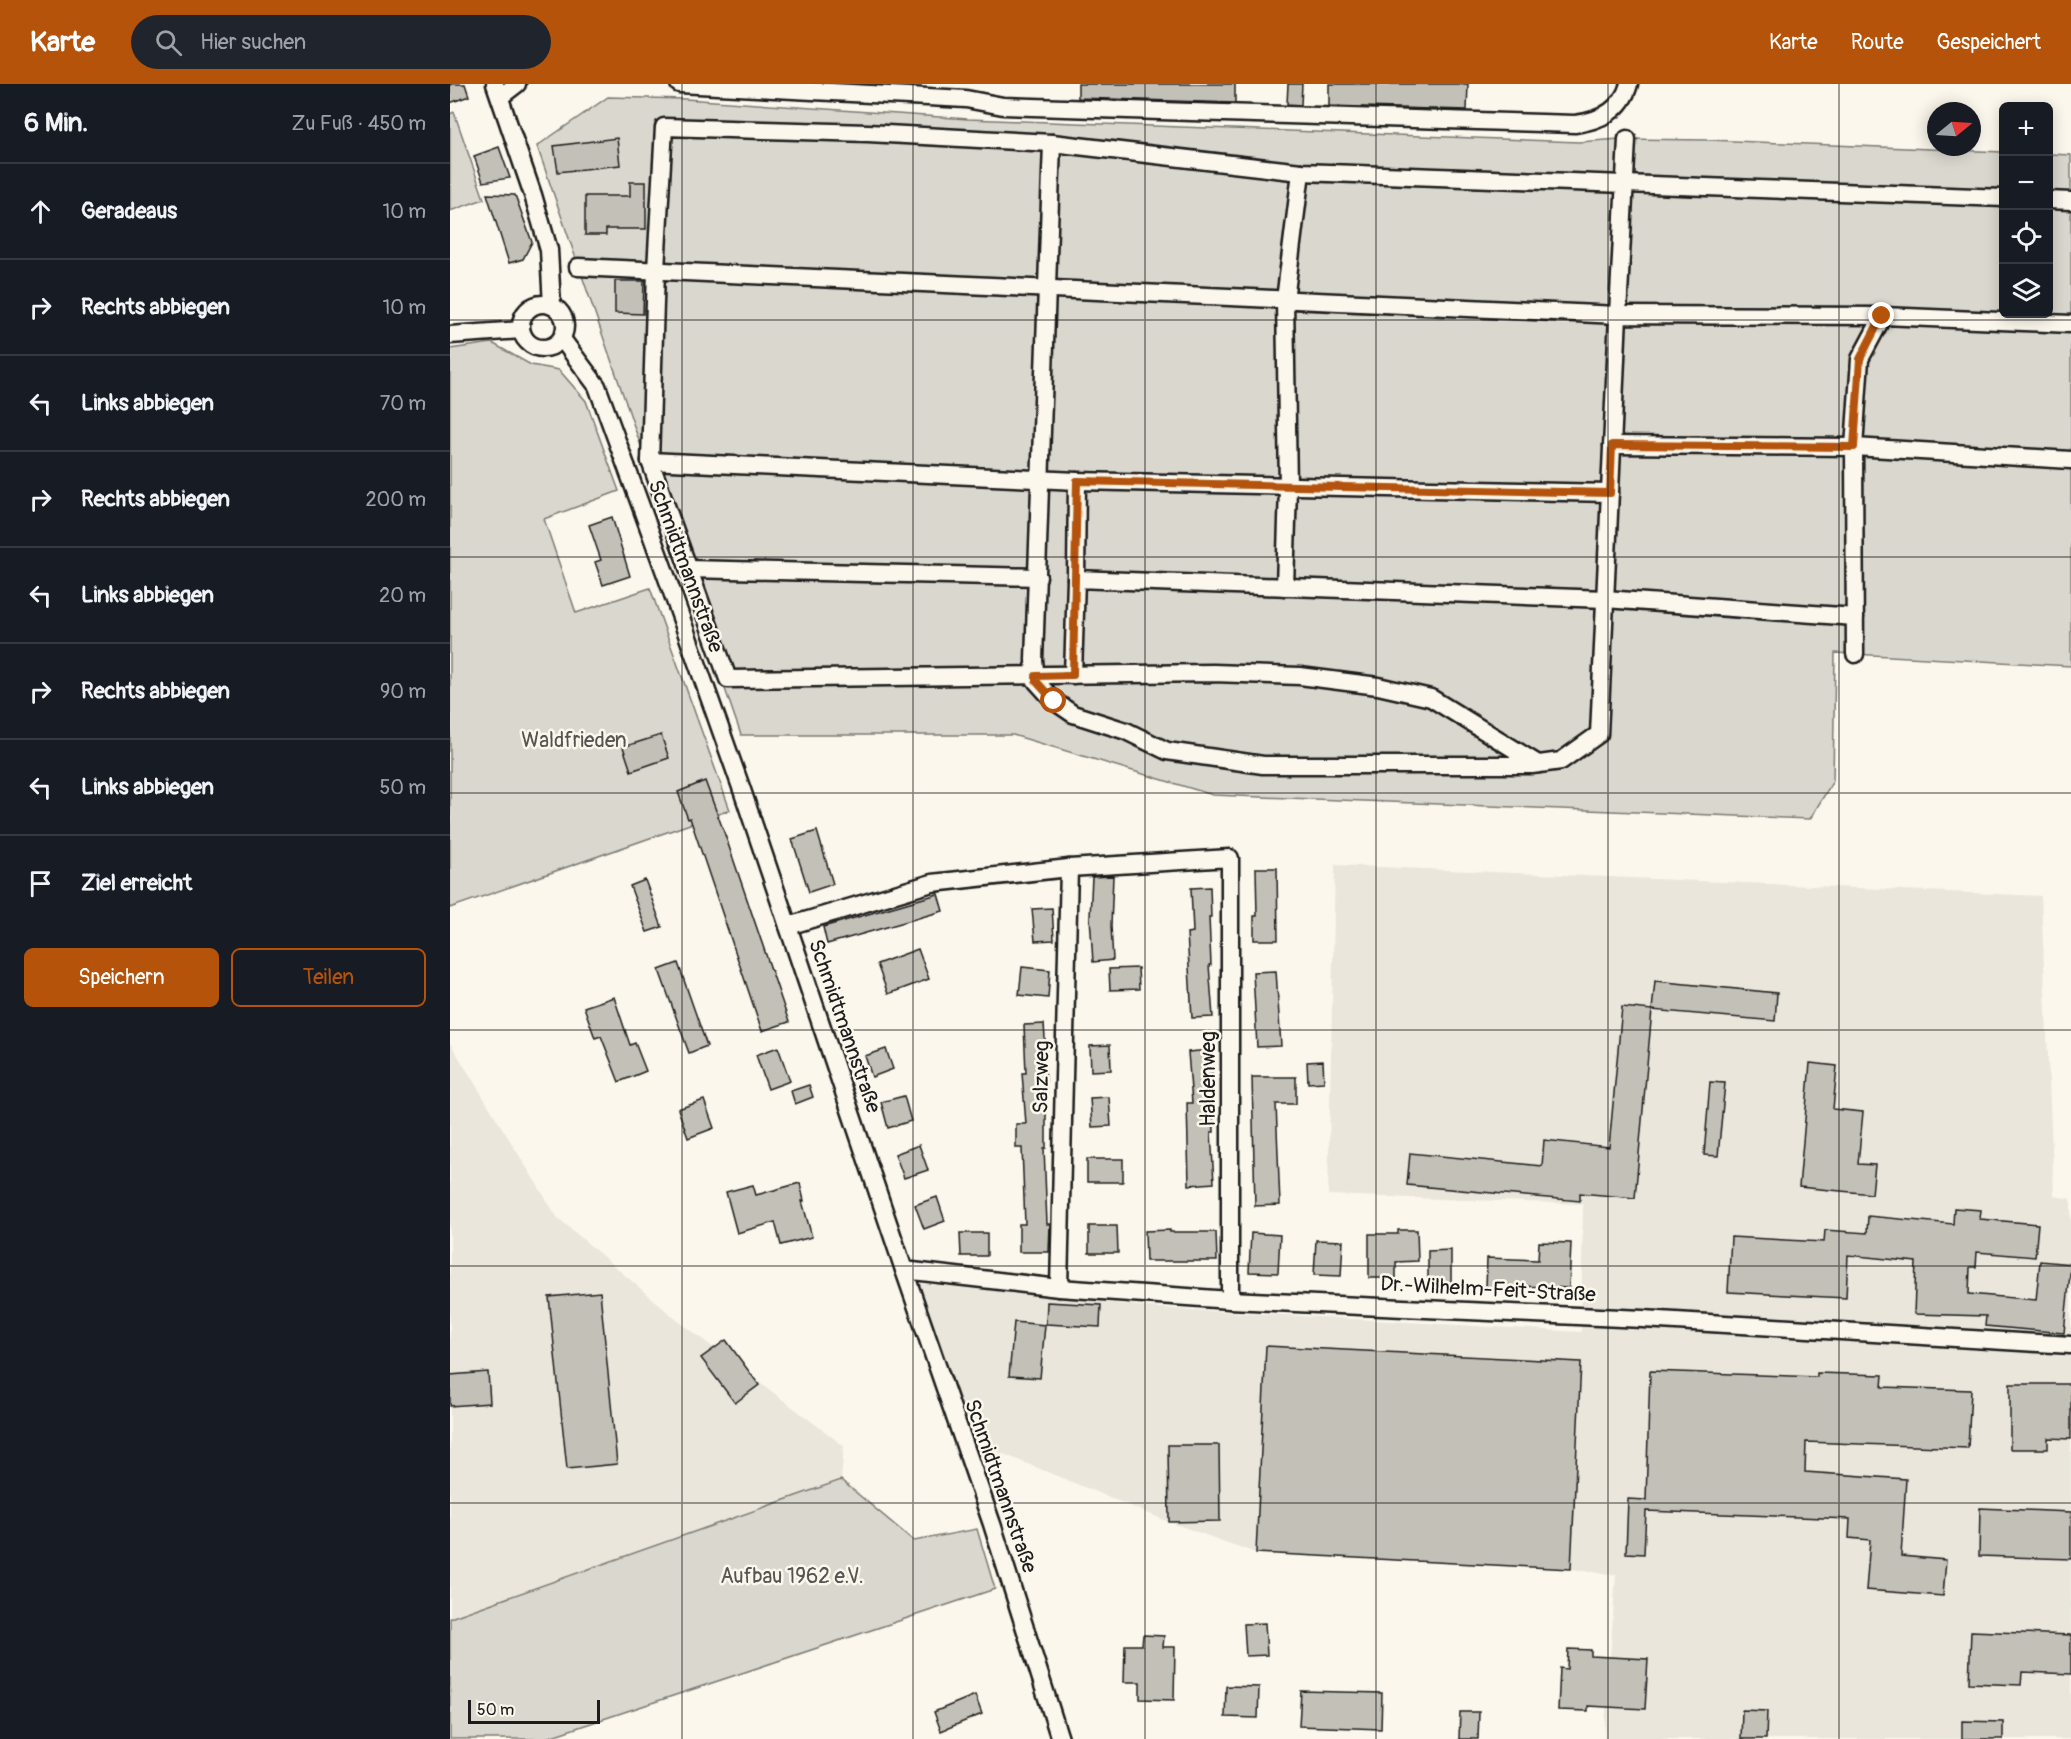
<!DOCTYPE html>
<html lang="de">
<head>
<meta charset="utf-8">
<style>
	body { margin:0; font-family:Pangolin,sans-serif; background:#20242c; color:#f1f3f6 }
	.controls { position:absolute; right:18px; top:18px; display:grid; overflow:hidden; border-radius:9px; box-shadow:0 3px 15px #0003 }
	.controls button { width:54px; height:54px; display:grid; place-items:center; padding:0; border:0; border-bottom:2px solid #363941; background:#171b24; color:#f1f3f6; font:30px sans-serif }
	.compass { position:absolute; left:1477px; top:18px; width:54px; height:54px; border-radius:50%; background:#171b24; box-shadow:0 3px 15px #0003; rotate:72deg }
	.scale { position:absolute; left:18px; bottom:15px; width:132px; box-sizing:border-box; padding-left:6px; border:3px solid #1c1c1c; border-top:0; font-size:16px; line-height:21px; white-space:nowrap; color:#1c1c1c; -webkit-text-stroke:4px #fbf7ec; paint-order:stroke }
	.stop { position:absolute; width:18px; height:18px; margin:-14px; border:4px solid #b45309; border-radius:50%; background:#fff }
	.stop.end { background:#b45309; border-color:#fff; box-shadow:0 2px 6px #0008 }
	.list { margin:0; padding:0; list-style:none }
	h2 { display:flex; justify-content:space-between; align-items:center; height:78px; margin:0; padding:0 24px; font-size:26px }
	h2 small { font-size:20px; font-weight:400; color:#9ea1a6 }
	.list li { display:grid; grid-template-columns:39px 1fr auto; gap:18px; align-items:center; box-sizing:border-box; height:96px; padding:0 24px; border-top:2px solid #363941 }
	.list b { display:block; font-size:22px; white-space:nowrap }
	.list em { font-size:20px; font-style:normal; color:#9ea1a6 }
	.actions { display:flex; gap:12px; padding:18px 24px }
	.actions a { flex:1; padding:14px 0; border:2px solid #b45309; border-radius:9px; text-align:center; font-size:21px; color:#b45309 }
	.actions .main { background:#b45309; color:#fff }
	.icon { flex:none; width:33px; height:33px; fill:none; stroke:currentColor; stroke-width:2; stroke-linecap:round; stroke-linejoin:round }
	.map { position:relative; flex:none; width:1621px; height:1655px; overflow:hidden }
	header { display:flex; align-items:center; gap:36px; box-sizing:border-box; height:84px; padding:0 30px; background:#b45309; color:#fff }
	header strong { font-size:28px }
	nav { display:flex; gap:33px; margin-inline-start:auto; font-size:21px }
	.search { width:420px; height:54px; background:#20242c; display:flex; align-items:center; gap:15px; box-sizing:border-box; padding:0 21px; border-radius:33px; color:#9ea1a6; font-size:22px }
	main { display:flex }
	aside { flex:1; background:#171b24 }
	.map>svg:first-child { display:block }
</style>
</head>
<body>
<header>
<strong>Karte</strong>
<div class="search"><svg class="icon" aria-label="search" viewBox="0 0 24 24"><circle cx="10" cy="10" r="6"/><path d="M15 15l6 6"/></svg>Hier suchen</div>
<nav><a>Karte</a><a>Route</a><a>Gespeichert</a></nav>
</header>
<main>
<aside>
<h2>6 Min.<small>Zu Fuß · 450 m</small></h2>
<ul class="list">
<li><svg class="icon" aria-label="ahead" viewBox="0 0 24 24"><path d="M12 20V5M6 11l6-6 6 6"/></svg><div><b>Geradeaus</b></div><em>10 m</em></li>
<li><svg class="icon" aria-label="right" viewBox="0 0 24 24"><path d="M7 20v-9h11M14 6l5 5-5 5"/></svg><div><b>Rechts abbiegen</b></div><em>10 m</em></li>
<li><svg class="icon" aria-label="left" viewBox="0 0 24 24"><path d="M17 20v-9H6M10 6l-5 5 5 5"/></svg><div><b>Links abbiegen</b></div><em>70 m</em></li>
<li><svg class="icon" aria-label="right" viewBox="0 0 24 24"><path d="M7 20v-9h11M14 6l5 5-5 5"/></svg><div><b>Rechts abbiegen</b></div><em>200 m</em></li>
<li><svg class="icon" aria-label="left" viewBox="0 0 24 24"><path d="M17 20v-9H6M10 6l-5 5 5 5"/></svg><div><b>Links abbiegen</b></div><em>20 m</em></li>
<li><svg class="icon" aria-label="right" viewBox="0 0 24 24"><path d="M7 20v-9h11M14 6l5 5-5 5"/></svg><div><b>Rechts abbiegen</b></div><em>90 m</em></li>
<li><svg class="icon" aria-label="left" viewBox="0 0 24 24"><path d="M17 20v-9H6M10 6l-5 5 5 5"/></svg><div><b>Links abbiegen</b></div><em>50 m</em></li>
<li><svg class="icon" aria-label="arrive" viewBox="0 0 24 24"><path d="M6 21V4h12l-3 4 3 4H6"/></svg><div><b>Ziel erreicht</b></div></li>
</ul>
<div class="actions"><a class="main">Speichern</a><a>Teilen</a></div>
</aside>
<div class="map">
<svg width="1621" height="1655" viewBox="0 0 1621 1655">
	<rect width="100%" height="100%" fill="#fbf7ec"/>
	<filter id="ink" filterUnits="userSpaceOnUse"><feTurbulence type="fractalNoise" baseFrequency=".0167" numOctaves="2"/><feDisplacementMap in="SourceGraphic" scale="12" xChannelSelector="R" yChannelSelector="G"/><feConvolveMatrix kernelMatrix="1 2 1 2 8 2 1 2 1" color-interpolation-filters="sRGB"/></filter>
	<g filter="url(#ink)">
		<g fill="#eae6dc">
			<polygon points="885,781 1591,812 1604,1112 1621,1115 1621,1655 1154,1655 1166,1491 1121,1485 806,1469 719,1438 512,1353 448,1197 710,1224 1131,1248 1133,1120 878,1111"/>
			<polygon points="0,959 107,1133 227,1236 394,1362 391,1396 0,1534"/>
		</g>
		<g fill="#dad7ce" stroke="#7b7a75" stroke-width="1.5">
			<polygon points="158,13 235,15 518,35 1129,58 1170,55 1259,56 1553,68 1554,230 1598,230 1599,70 1621,71 1621,582 1385,569 1383,697 1360,735 763,711 563,651 291,651 87,62"/>
			<polygon points="4,28 34,115 0,127 0,30"/>
			<polygon points="42,259 81,281 109,286 136,317 169,407 94,435 126,529 200,504 280,726 0,824 0,265"/>
			<polygon points="391,1396 464,1457 527,1445 545,1505 93,1655 0,1655 0,1534"/>
		</g>
		<g fill="#c3c0b8" stroke="#1c1c1c" stroke-width="1.5">
			<polygon points="0,0 15,0 19,12 0,19"/>
			<polygon points="628,0 785,0 785,19 628,14"/>
			<polygon points="838,0 852,0 851,21 837,20"/>
			<polygon points="879,0 1018,0 1017,26 879,22"/>
			<polygon points="167,54 170,81 108,88 104,62"/>
			<polygon points="49,63 60,94 33,98 24,72"/>
			<polygon points="180,98 196,98 196,145 156,145 156,151 135,151 135,112 180,112"/>
			<polygon points="37,110 65,111 82,158 73,175 59,179"/>
			<polygon points="165,197 194,197 193,230 165,229"/>
			<polygon points="162,433 180,492 153,501 145,478 151,476 139,441"/>
			<polygon points="211,651 219,674 181,687 173,663"/>
			<polygon points="255,697 274,748 339,938 312,947 240,734 238,735 228,708"/>
			<polygon points="367,747 383,800 359,808 342,755"/>
			<polygon points="806,784 827,784 828,856 804,856 804,832 807,832"/>
			<polygon points="663,792 661,842 663,876 643,878 640,833 642,793"/>
			<polygon points="195,796 212,843 197,848 180,802"/>
			<polygon points="760,803 761,833 759,833 761,881 759,881 763,933 742,934 737,849 743,848 741,804"/>
			<polygon points="488,810 493,827 377,860 373,843"/>
			<polygon points="602,824 604,856 585,857 582,825"/>
			<polygon points="468,865 479,895 438,910 427,880"/>
			<polygon points="228,879 257,962 239,969 209,886"/>
			<polygon points="572,883 600,886 598,914 569,911"/>
			<polygon points="688,884 689,905 660,906 659,885"/>
			<polygon points="826,887 831,962 807,963 803,888"/>
			<polygon points="1205,897 1327,909 1325,937 1202,926 1185,1114 1130,1109 1130,1117 957,1101 960,1069 1092,1082 1094,1056 1159,1063 1172,923 1202,926"/>
			<polygon points="164,913 180,961 185,959 196,987 169,998 151,952 145,954 134,923"/>
			<polygon points="594,940 596,969 594,970 597,1014 596,1014 596,1064 594,1064 597,1140 600,1140 599,1168 569,1168 569,1140 575,1140 572,1064 566,1064 566,1040 576,1040 572,989 576,989 574,941"/>
			<polygon points="660,961 661,986 641,987 640,962"/>
			<polygon points="328,963 340,997 318,1005 306,971"/>
			<polygon points="436,965 443,985 422,993 415,972"/>
			<polygon points="761,966 764,1048 761,1048 764,1099 739,1101 737,1019 742,1019 738,968"/>
			<polygon points="873,977 874,998 858,999 857,978"/>
			<polygon points="1360,979 1387,982 1383,1025 1413,1028 1408,1080 1425,1081 1422,1110 1349,1103"/>
			<polygon points="802,993 846,993 846,1020 826,1020 830,1121 805,1122"/>
			<polygon points="1260,998 1275,999 1268,1072 1254,1071"/>
			<polygon points="359,1001 363,1013 345,1020 341,1007"/>
			<polygon points="454,1012 461,1037 438,1044 431,1018"/>
			<polygon points="659,1013 661,1042 642,1043 640,1014"/>
			<polygon points="254,1016 264,1044 238,1054 228,1025"/>
			<polygon points="469,1061 478,1086 454,1094 445,1070"/>
			<rect x="637" y="1075" width="36" height="23"/>
			<polygon points="350,1099 354,1117 352,1117 362,1153 331,1161 325,1138 287,1149 276,1108 303,1101 306,1111"/>
			<polygon points="487,1113 495,1137 474,1145 465,1121"/>
			<polygon points="1504,1124 1531,1126 1530,1135 1588,1140 1585,1173 1527,1168 1526,1183 1520,1183 1519,1210 1586,1216 1590,1177 1621,1180 1614,1249 1535,1242 1536,1232 1464,1230 1466,1178 1398,1171 1396,1214 1278,1208 1281,1153 1374,1158 1375,1146 1417,1149 1418,1132 1503,1140"/>
			<polygon points="639,1142 667,1142 668,1169 639,1169"/>
			<polygon points="720,1146 720,1148 766,1148 767,1177 696,1177 695,1147"/>
			<polygon points="948,1146 967,1146 968,1177 946,1178 946,1194 919,1194 919,1150 948,1150"/>
			<polygon points="510,1149 537,1149 537,1172 511,1172"/>
			<polygon points="801,1149 830,1151 828,1189 799,1188"/>
			<polygon points="866,1156 893,1157 891,1192 864,1191"/>
			<polygon points="1089,1158 1121,1159 1119,1204 1070,1202 1070,1206 1036,1205 1037,1174 1088,1176"/>
			<polygon points="1001,1166 1001,1200 978,1200 978,1167"/>
			<polygon points="150,1208 167,1380 117,1385 99,1213"/>
			<polygon points="597,1218 651,1221 650,1243 596,1240"/>
			<polygon points="564,1238 595,1241 590,1294 559,1292"/>
			<polygon points="276,1256 309,1301 285,1319 251,1274"/>
			<polygon points="816,1262 1131,1278 1121,1485 806,1469"/>
			<polygon points="1200,1287 1367,1293 1367,1289 1433,1291 1432,1303 1521,1306 1518,1364 1356,1358 1355,1388 1456,1395 1451,1472 1496,1476 1493,1512 1416,1506 1420,1456 1399,1454 1400,1435 1196,1427 1194,1470 1176,1469 1178,1415 1196,1416"/>
			<polygon points="38,1288 40,1319 0,1322 0,1291"/>
			<polygon points="1560,1300 1621,1300 1621,1355 1598,1354 1598,1365 1560,1365"/>
			<polygon points="718,1361 769,1361 770,1437 719,1438"/>
			<polygon points="1530,1424 1621,1428 1621,1475 1529,1472"/>
			<polygon points="815,1539 817,1571 796,1572 794,1540"/>
			<polygon points="1521,1547 1621,1551 1621,1590 1572,1588 1571,1601 1519,1599"/>
			<polygon points="693,1551 714,1552 713,1563 725,1563 724,1616 690,1615 690,1598 674,1598 675,1561 692,1561"/>
			<polygon points="1118,1565 1141,1566 1141,1572 1198,1575 1195,1625 1138,1622 1138,1627 1108,1626 1110,1584 1117,1585"/>
			<polygon points="776,1602 809,1603 808,1634 775,1633"/>
			<polygon points="851,1607 932,1609 931,1645 849,1642"/>
			<polygon points="525,1611 532,1630 491,1647 484,1628"/>
			<polygon points="1292,1626 1317,1627 1316,1655 1291,1655"/>
			<polygon points="1010,1628 1029,1628 1028,1655 1009,1655"/>
			<polygon points="1512,1637 1553,1638 1553,1655 1512,1655"/>
		</g>
		<g fill="none" stroke-linecap="round" stroke-linejoin="round">
			<g stroke="#1c1c1c" stroke-width="21">
				<g id="minor">
					<polyline points="45,0 83,111 99,166 102,222"/>
					<path d="M229,0L516,15L553,22L1125,40C1150,37 1172,26 1179,0"/>
					<polyline points="50,13 67,0"/>
					<polyline points="602,59 584,576 586,597 604,617 623,630 676,647 717,667 813,681 1082,681 1111,677 1149,650 1168,231 1433,232"/>
					<polyline points="1598,116 1621,117"/>
					<polyline points="128,183 1168,231 1177,55"/>
					<circle cx="93" cy="242" r="22"/>
					<polyline points="1621,240 1433,232 1410,275 1404,363 1621,376"/>
					<polyline points="0,251 71,246"/>
					<polyline points="112,255 147,302 217,494 292,706 454,1186 542,1440 610,1655"/>
					<polyline points="1162,361 1404,363 1405,570"/>
					<polyline points="200,377 278,595 763,589 850,592 928,602 981,614 1088,680"/>
					<polyline points="627,397 1160,409"/>
					<polyline points="238,485 588,493"/>
					<polyline points="626,495 627,397 200,377 206,186 214,43 418,49 602,59 851,88 1554,114"/>
					<polyline points="835,503 838,403 835,216 851,88"/>
					<polyline points="623,591 626,495 1155,515 1405,533"/>
					<polyline points="338,842 482,799 619,784 780,774 780,1216"/>
					<polyline points="454,1186 609,1204 780,1216 1193,1235 1621,1261"/>
					<polyline points="609,1204 619,784"/>
				</g>
			</g>
			<use href="#minor" stroke="#fbf7ec" stroke-width="16"/>
		</g>
	</g>
	<g fill="none" stroke-linecap="round" stroke-linejoin="round" filter="url(#ink)">
		<polyline stroke="#b45309" stroke-width="8" points="604,617 586,597 586,592 623,591 627,397 1160,409 1162,361 1404,363 1410,275 1432,232"/>
	</g>
	<path fill="none" stroke="#1c1c1c" stroke-width="1.5" stroke-opacity="0.55" d="M232,0V1655M463,0V1655M695,0V1655M926,0V1655M1158,0V1655M1389,0V1655M0,236H1621M0,473H1621M0,709H1621M0,946H1621M0,1182H1621M0,1419H1621"/>
	<g text-anchor="middle" stroke-width="5" stroke-linejoin="round" paint-order="stroke">
		<g font-size="21" fill="#1c1c1c" stroke="#fbf7ec">
			<text transform="translate(236 482) rotate(70)" y="7">Schmidtmannstraße</text>
			<text transform="translate(395 942) rotate(71)" y="7">Schmidtmannstraße</text>
			<text transform="translate(591 993) rotate(-89)" y="7">Salzweg</text>
			<text transform="translate(758 995) rotate(-90)" y="7">Haldenweg</text>
			<text transform="translate(1038 1205) rotate(3)" y="7">Dr.-Wilhelm-Feit-Straße</text>
			<text transform="translate(551 1402) rotate(71)" y="7">Schmidtmannstraße</text>
		</g>
		<g font-size="21" fill="#555451" stroke="#fbf7ec">
			<text x="124" y="663">Waldfrieden</text>
			<text x="342" y="1499">Aufbau 1962 e.V.</text>
		</g>
	</g>
</svg>
<div class="controls">
<button>+</button>
<button>−</button>
<button><svg class="icon" aria-label="locate" viewBox="0 0 24 24"><circle cx="12" cy="12" r="6"/><path d="M12 2v4M12 18v4M2 12h4M18 12h4"/></svg></button>
<button><svg class="icon" aria-label="layers" viewBox="0 0 24 24"><path d="M12 4l9 5-9 5-9-5zM3 14l9 5 9-5"/></svg></button>
</div>
<svg class="compass" viewBox="-18 -18 36 36"><path d="M0-13l5 13h-10z" fill="#e53935"/><path d="M0 13l5-13h-10z" fill="#9ea1a6"/></svg>
<div class="scale">50 m</div>
<div class="stop" style="left:604px;top:617px"></div>
<div class="stop end" style="left:1432px;top:232px"></div>
</div>
</main>
</body>
</html>
